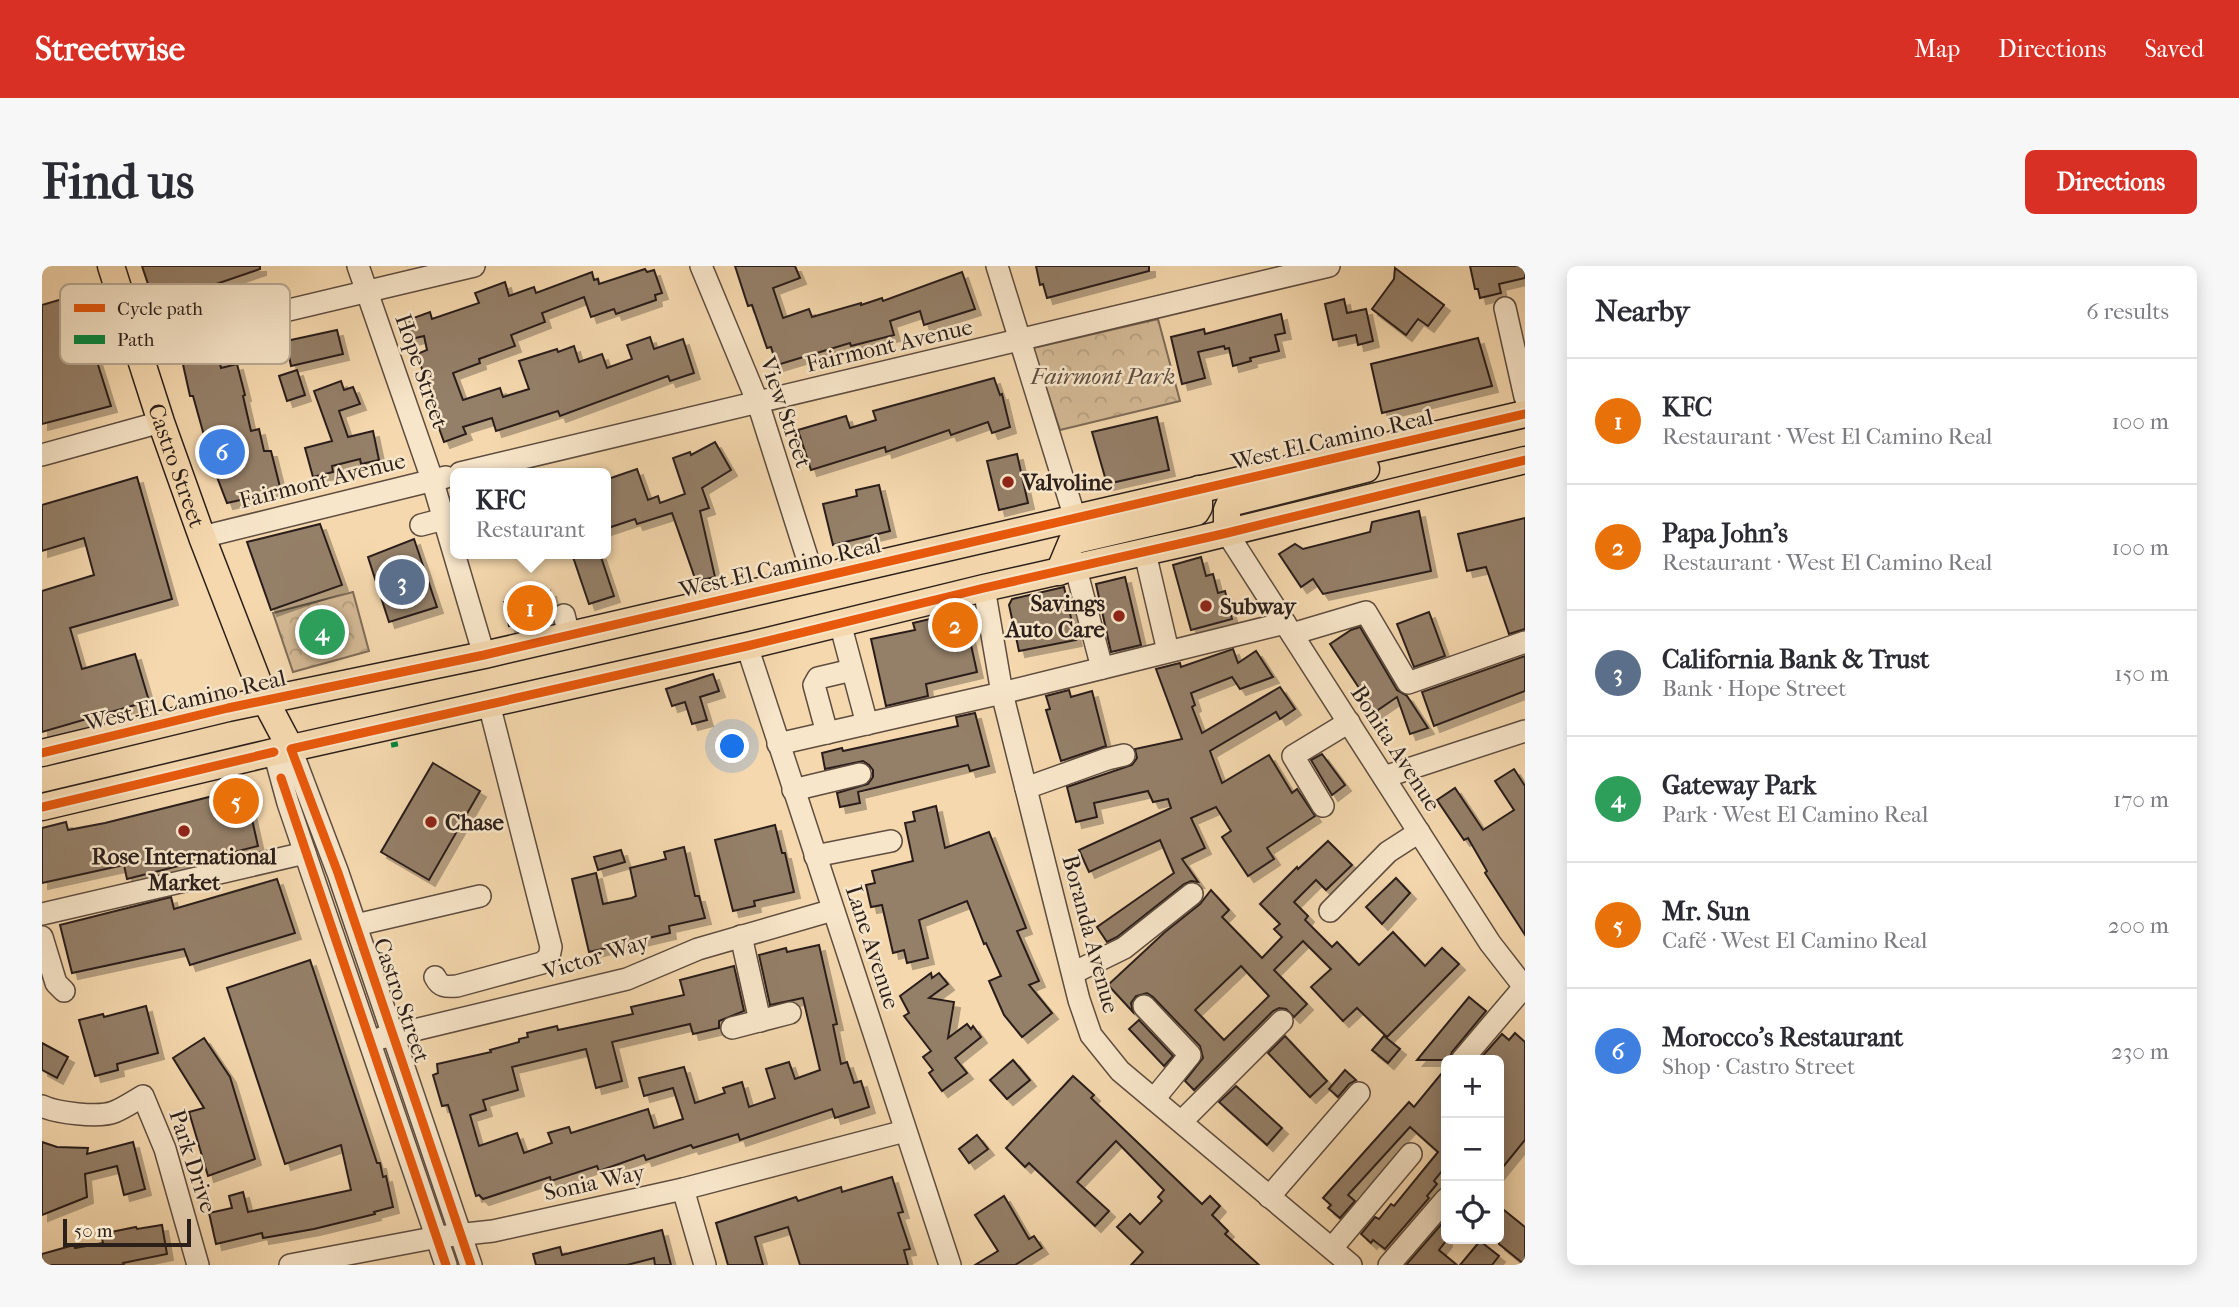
<!DOCTYPE html>
<html lang="en">
<head>
<meta charset="utf-8">
<style>
	body { margin:0; font-family:"IM FELL French Canon",serif; background:#f7f7f7; color:#2b2b33 }
	.controls { position:absolute; right:21px; bottom:21px; display:grid; overflow:hidden; border-radius:10px; box-shadow:0 4px 18px #0003 }
	.controls button { width:63px; height:63px; display:grid; place-items:center; padding:0; border:0; border-bottom:2px solid #e1e1e2; background:#fff; color:#2b2b33; font:35px sans-serif }
	.scale { position:absolute; left:21px; bottom:18px; width:128px; box-sizing:border-box; padding-left:7px; border:4px solid #2b1f1a; border-top:0; font-size:19px; line-height:24px; white-space:nowrap; color:#2b1f1a; -webkit-text-stroke:5px #f8e6ca; paint-order:stroke }
	.you { position:absolute; left:691px; top:481px; width:24px; height:24px; margin:-18px; border:5px solid #fff; border-radius:50%; background:#1a73e8; box-shadow:0 0 0 10px #1a73e833 }
	.badge { display:grid; place-items:center; width:46px; height:46px; border-radius:50%; background:#d93025; color:#fff; font-size:23px; font-weight:700 }
	.pin { position:absolute; translate:-50% -50%; border:4px solid #fff; box-shadow:0 2px 7px #0006 }
	.popup { position:absolute; left:408px; top:202px; width:161px; height:91px; box-sizing:border-box; display:grid; place-content:center; border-radius:10px; background:#fff; filter:drop-shadow(0 2px 5px #0005); font-size:23px; white-space:nowrap; color:#7c7c81 }
	.popup b { font-size:26px; color:#2b2b33 }
	.popup::after { content:''; position:absolute; left:50%; top:100%; margin-left:-14px; border:14px solid transparent; border-top-color:#fff }
	.list { margin:0; padding:0; list-style:none }
	h2 { display:flex; justify-content:space-between; align-items:center; height:91px; margin:0; padding:0 28px; font-size:30px }
	h2 small { font-size:23px; font-weight:400; color:#7c7c81 }
	.list li { display:grid; grid-template-columns:46px 1fr auto; gap:21px; align-items:center; box-sizing:border-box; height:126px; padding:0 28px; border-top:2px solid #e1e1e2 }
	.list b { display:block; font-size:26px; white-space:nowrap }
	.list p { margin:0; font-size:23px; white-space:nowrap; color:#7c7c81 }
	.list em { font-size:23px; font-style:normal; color:#7c7c81 }
	.icon { flex:none; width:38px; height:38px; fill:none; stroke:currentColor; stroke-width:2; stroke-linecap:round; stroke-linejoin:round }
	.map { position:relative; flex:none; width:1483px; height:999px; overflow:hidden; border-radius:10px }
	header { display:flex; align-items:center; gap:42px; box-sizing:border-box; height:98px; padding:0 35px; background:#d93025; color:#fff }
	header strong { font-size:33px }
	nav { display:flex; gap:38px; margin-inline-start:auto; font-size:24px }
	.intro { display:flex; align-items:center; justify-content:space-between; box-sizing:border-box; height:168px; padding:0 42px }
	h1 { margin:0; font-size:49px }
	.button { padding:18px 32px; border-radius:10px; background:#d93025; color:#fff; font-size:24px; font-weight:700 }
	main { display:flex; gap:42px; padding:0 42px }
	aside { flex:1; background:#fff; border-radius:10px; box-shadow:0 4px 18px #0003 }
	.map>svg:first-child { display:block }
</style>
</head>
<body>
<header>
<strong>Streetwise</strong>
<nav><a>Map</a><a>Directions</a><a>Saved</a></nav>
</header>
<div class="intro"><h1>Find us</h1><a class="button">Directions</a></div>
<main>
<div class="map">
<svg width="1483" height="999" viewBox="0 0 1483 999">
	<defs>
		<pattern id="park-crowns" width="20" height="18" patternUnits="userSpaceOnUse" patternTransform="scale(1.75)"><rect width="20" height="18" fill="#d3b995"/><path d="M2 6a3 3 0 1 1 6 0M12 15a3 3 0 1 1 6 0" fill="none" stroke="#b59f80"/></pattern>
		<filter id="shadow"><feDropShadow dx="6" dy="6" stdDeviation="0" flood-color="#0004"/></filter>
	</defs>
	<rect width="100%" height="100%" fill="#f5d8ae"/>
	<filter id="stains"><feTurbulence type="fractalNoise" baseFrequency=".00286" numOctaves="4"/><feColorMatrix values="0 0 0 0 .2 0 0 0 0 .09 0 0 0 0 .02 0 0 0 .5 -.17"/></filter>
	<radialGradient id="worn" r=".72"><stop offset=".6" stop-color="#630" stop-opacity="0"/><stop offset="1" stop-color="#630" stop-opacity=".3"/></radialGradient>
	<g fill="url(#park-crowns)" stroke="#7f6c58" stroke-width="2">
		<polygon points="1116,53 1138,135 1018,164 991,82"/>
		<polygon points="311,326 327,385 251,406 231,347"/>
	</g>
	<g fill="#947f67" stroke="#2b1f1a" stroke-width="2" fill-rule="evenodd" filter="url(#shadow)">
		<polygon points="100,0 218,0 218,3 113,39"/>
		<polygon points="693,0 753,0 758,12 731,22 741,52 767,43 770,51 819,37 819,39 840,32 841,35 920,6 933,43 882,59 878,45 848,55 852,69 809,80 808,77 735,99 729,81 725,82 710,39 706,40"/>
		<polygon points="994,0 1107,0 1107,5 1005,32 1001,18 998,19"/>
		<polygon points="1428,0 1483,0 1483,12 1457,18 1459,27 1438,32 1436,23 1433,23"/>
		<polygon points="1353,2 1402,39 1386,60 1376,53 1364,69 1330,43 1352,13"/>
		<polygon points="603,3 605,6 612,4 620,27 613,29 614,34 574,48 572,43 549,51 542,31 500,47 503,56 469,69 473,80 437,93 438,97 411,107 421,134 458,122 461,131 487,123 477,95 515,83 516,86 532,80 537,96 560,88 565,102 590,93 585,79 608,71 612,83 641,73 652,107 628,115 626,110 518,150 516,145 454,165 450,152 421,161 424,168 402,176 386,132 389,130 375,88 385,84 382,70 369,73 363,55 388,46 390,53 437,37 433,27 463,16 467,30 492,21 494,27 550,6 552,14 556,13 557,18"/>
		<polygon points="34,29 69,140 0,158 0,39"/>
		<polygon points="1302,33 1305,47 1324,43 1331,75 1316,79 1314,69 1291,74 1283,38"/>
		<polygon points="1239,48 1243,67 1233,69 1237,85 1208,92 1209,95 1191,100 1187,82 1183,83 1182,80 1156,86 1163,112 1140,118 1129,71 1162,63 1163,68"/>
		<polygon points="295,64 301,88 249,100 244,75"/>
		<polygon points="1436,72 1450,120 1340,147 1329,98"/>
		<polygon points="175,85 179,102 195,98 203,129 201,130 209,165 217,163 222,185 229,185 239,225 185,237 170,198 151,130 148,130 140,94"/>
		<polygon points="255,104 263,129 245,135 237,110"/>
		<polygon points="952,112 958,129 960,128 968,161 950,167 946,156 909,169 907,164 844,186 843,181 769,204 756,164 804,150 808,162 834,154 831,145"/>
		<polygon points="299,115 302,124 311,121 318,138 297,145 306,171 331,165 337,194 319,198 318,193 290,200 291,206 271,211 263,182 290,175 272,125"/>
		<polygon points="1115,151 1127,204 1065,218 1050,166"/>
		<polygon points="673,176 689,204 660,222 667,242 658,245 673,311 654,315 630,247 595,258 593,253 563,263 563,214 595,203 606,234 616,230 618,237 643,228 631,192 648,186 649,189"/>
		<polygon points="975,188 986,237 957,244 945,195"/>
		<polygon points="95,211 130,333 28,362 40,403 93,388 107,435 0,466 0,325 52,309 42,272 0,285 0,239"/>
		<polygon points="837,219 848,265 791,279 781,238 815,230 814,224"/>
		<polygon points="1377,245 1389,305 1281,328 1271,313 1259,321 1237,288 1253,278 1261,283 1328,266 1330,256"/>
		<polygon points="1483,252 1483,363 1467,368 1444,301 1425,305 1416,268"/>
		<polygon points="278,258 300,319 229,344 205,276"/>
		<polygon points="372,273 395,341 347,356 326,291"/>
		<polygon points="530,288 558,288 572,330 547,338"/>
		<polygon points="1159,291 1164,310 1171,308 1176,327 1183,325 1190,353 1149,364 1131,299"/>
		<polygon points="1083,311 1099,379 1069,386 1054,318"/>
		<polygon points="1022,321 1034,374 977,385 967,339 970,333"/>
		<polygon points="508,325 512,341 509,350 467,360 462,336"/>
		<polygon points="1387,346 1403,390 1372,401 1355,358"/>
		<polygon points="909,348 925,361 935,406 884,418 886,430 844,440 829,373 873,364 871,357"/>
		<polygon points="1318,361 1355,424 1365,430 1386,462 1368,468 1355,431 1333,446 1288,378 1309,364"/>
		<polygon points="1191,383 1196,397 1214,385 1231,411 1198,423 1190,411 1149,427 1153,439 1150,441 1160,467 1238,421 1253,443 1238,453 1234,446 1168,485 1180,517 1227,489 1250,527 1255,523 1273,550 1225,582 1232,593 1206,610 1180,571 1189,565 1174,541 1149,552 1163,582 1140,593 1156,616 1149,615 1142,618 1075,671 1065,676 1055,661 1132,607 1118,574 1047,606 1037,584 1129,542 1126,533 1111,536 1106,525 1052,537 1055,551 1034,556 1025,521 1090,499 1095,492 1093,483 1140,473 1114,403 1138,397 1139,401"/>
		<polygon points="1483,390 1483,425 1392,460 1380,426"/>
		<polygon points="671,408 677,425 658,431 665,454 650,458 643,436 630,440 624,423"/>
		<polygon points="1027,424 1029,431 1050,425 1064,480 1019,495 1004,444 1008,443 1004,430"/>
		<polygon points="933,447 947,500 928,505 926,499 816,526 818,537 798,541 795,527 826,518 831,511 831,504 827,499 821,495 783,503 780,487 800,482 801,485 916,460 914,451"/>
		<polygon points="1280,488 1303,519 1290,529 1269,494"/>
		<polygon points="391,497 438,525 387,614 339,586"/>
		<polygon points="1472,503 1483,520 1483,669 1443,607 1445,605 1426,572 1422,574 1395,534 1413,522 1441,564 1472,544 1453,515"/>
		<polygon points="203,522 216,580 85,613 82,599 0,617 0,562 24,556 26,564 63,557"/>
		<polygon points="894,540 903,582 947,566 984,662 975,665 997,715 987,719 1010,747 980,771 962,749 947,715 959,710 944,677 942,678 925,635 877,654 886,692 865,697 862,684 851,687 840,639 829,641 824,619 833,617 830,605 871,595 863,557 873,555 871,546"/>
		<polygon points="733,559 740,587 743,587 752,626 712,635 713,640 691,645 673,574"/>
		<path d="M1286,575L1310,599L1284,624L1274,614L1252,636L1266,650L1263,654L1290,681L1295,676L1317,699L1351,666L1383,700L1400,682L1417,698L1345,771L1315,742L1301,755L1269,721L1289,703L1261,675L1232,704L1265,738L1252,751L1244,743L1237,742L1231,745L1152,824L1143,815L1161,792L1158,780L1111,731L1105,727L1094,730L1089,737L1091,746L1066,719L1123,666L1158,638L1169,624L1187,644L1180,651L1220,692L1240,671L1232,663L1238,658L1218,638L1255,601L1256,603ZM1199,700L1227,730L1182,774L1153,744Z"/>
		<polygon points="642,581 653,630 657,630 663,652 627,660 628,667 547,686 530,613 554,607 561,638 590,632 594,630 588,602 624,593 622,586"/>
		<polygon points="579,584 583,596 556,604 552,591"/>
		<polygon points="1354,612 1368,627 1340,658 1324,641"/>
		<polygon points="235,613 253,667 148,699 142,683 30,707 18,659 129,631 132,643"/>
		<polygon points="777,679 795,758 791,759 799,798 805,796 812,817 819,815 827,841 793,852 790,843 698,874 696,868 651,882 649,879 604,894 602,889 557,905 555,900 509,915 508,911 441,933 437,929 434,930 406,839 400,840 391,809 396,807 395,798 449,786 448,784 477,776 477,773 486,771 485,767 515,760 516,764 591,748 589,741 642,729 638,714 692,700 702,745 677,755 677,762 651,768 648,758 570,776 580,815 554,822 544,783 470,801 476,824 441,834 444,844 428,849 437,880 475,867 482,887 510,877 506,867 527,861 529,867 606,843 612,862 641,853 631,822 602,830 597,812 642,801 653,837 683,827 681,822 700,816 707,841 733,832 724,803 747,796 753,813 778,804 761,732 728,739 717,689 744,682 745,686"/>
		<polygon points="268,694 335,897 338,897 341,911 344,910 351,941 332,946 333,948 272,963 221,972 220,967 174,978 167,947 190,942 187,930 201,926 206,946 309,924 299,879 243,898 185,722"/>
		<polygon points="889,707 890,712 897,707 906,718 887,732 912,736 906,772 925,758 929,763 931,760 939,771 913,792 925,807 900,825 887,807 891,804 881,791 889,785 862,750 867,747 858,730"/>
		<polygon points="1427,731 1444,745 1410,786 1407,794 1375,794"/>
		<polygon points="104,740 116,787 75,798 76,804 53,810 37,754 61,748 62,751"/>
		<polygon points="1097,754 1131,790 1122,800 1087,763"/>
		<polygon points="1473,767 1483,776 1483,874 1457,906 1457,794 1437,794 1460,768 1467,774"/>
		<polygon points="1243,770 1285,815 1268,831 1226,787"/>
		<polygon points="1342,770 1358,783 1346,797 1330,784"/>
		<polygon points="162,772 188,811 213,893 166,910 147,846 162,842 131,792"/>
		<polygon points="0,777 26,791 15,812 0,804"/>
		<polygon points="971,794 988,814 965,833 948,814"/>
		<polygon points="1404,802 1404,900 1392,915 1395,918 1385,930 1387,932 1343,983 1331,974 1329,977 1319,968 1333,951 1337,953 1349,938 1352,940 1396,886 1368,861 1306,929 1313,935 1298,952 1286,942 1289,939 1281,932 1367,836 1372,841"/>
		<polygon points="1303,804 1314,814 1307,818 1296,831 1287,823"/>
		<polygon points="1031,810 1052,829 1049,832 1160,938 1168,930 1178,940 1170,949 1186,965 1183,968 1217,999 1089,999 1101,986 1075,961 1088,948 1098,958 1120,935 1116,931 1122,924 1074,875 1035,916 1067,945 1053,960 987,897 983,901 964,882"/>
		<polygon points="1194,820 1240,862 1225,879 1177,836"/>
		<polygon points="935,869 946,883 927,897 917,883"/>
		<polygon points="0,876 15,881 46,882 45,888 91,876 103,923 82,929 75,900 43,908 45,931 0,949"/>
		<polygon points="850,911 861,946 856,947 868,983 862,984 866,999 758,999 746,961 713,971 721,999 686,999 674,957 754,931 756,935 799,921 800,926"/>
		<polygon points="962,930 987,973 992,970 1000,982 973,999 933,999 956,985 933,949"/>
		<polygon points="1457,940 1483,961 1483,999 1457,978"/>
		<polygon points="1404,953 1404,975 1397,984 1415,999 1364,999"/>
		<polygon points="120,959 125,988 81,997 82,999 0,999 0,988 32,979 33,982 61,977 59,968 94,961 95,963"/>
		<polygon points="620,964 629,999 613,999 612,992 585,999 494,999 491,988 518,981 520,989"/>
		<polygon points="1438,975 1457,990 1450,999 1418,999"/>
	</g>
	<g fill="none" stroke-linecap="round" stroke-linejoin="round">
		<g stroke="#5e4d3f" stroke-width="24">
			<g id="minor">
				<polyline points="316,0 390,213 442,389"/>
				<polyline points="659,0 716,137 772,313"/>
				<polyline points="955,0 1033,252"/>
				<polyline points="200,32 207,54"/>
				<polyline points="1463,42 1483,131"/>
				<polyline points="95,80 432,0"/>
				<polyline points="0,189 119,156"/>
				<polyline points="418,207 1287,0"/>
				<polyline points="379,259 402,253"/>
				<polyline points="1185,267 1448,677 1483,722"/>
				<polyline points="160,271 404,211"/>
				<polyline points="1103,287 1126,385"/>
				<polyline points="1034,303 1060,402"/>
				<polyline points="942,322 960,427 1037,734 1049,769 1078,805 1309,999"/>
				<polyline points="522,349 527,369"/>
				<polyline points="798,357 825,458"/>
				<polyline points="1250,368 1324,346 1366,417 1483,376"/>
				<polyline points="705,380 908,999"/>
				<polyline points="785,467 772,419 776,412 810,404"/>
				<polyline points="736,478 960,427 1243,357"/>
				<polyline points="249,483 296,607 429,999"/>
				<polyline points="232,486 246,537 282,643 404,999"/>
				<polyline points="1342,511 1483,465"/>
				<polyline points="984,522 1065,493 1082,489"/>
				<polyline points="751,524 818,508"/>
				<polyline points="1281,540 1251,490 1307,456"/>
				<polyline points="773,590 849,575"/>
				<polyline points="1288,645 1346,586 1377,566"/>
				<polyline points="0,648 263,587"/>
				<polyline points="314,659 438,630"/>
				<polyline points="699,670 718,755"/>
				<polyline points="0,671 14,717 22,725"/>
				<polyline points="1031,707 1082,682 1150,628"/>
				<path d="M393,711C398,721 404,721 415,720L500,697L507,691L509,681L447,438"/>
				<polyline points="1102,740 1148,789 1112,833"/>
				<polyline points="690,762 748,747"/>
				<polyline points="339,772 585,713 656,683 791,644"/>
				<polyline points="1420,794 1482,721"/>
				<path d="M0,840C14,847 57,852 72,846C82,842 92,835 101,830L123,883L156,999"/>
				<polyline points="1140,855 1240,755"/>
				<polyline points="641,923 663,999"/>
				<polyline points="1227,931 1317,827"/>
				<polyline points="1290,982 1369,888"/>
				<polyline points="248,999 396,971 451,965 641,923 863,865"/>
				<polyline points="1347,999 1404,933"/>
			</g>
		</g>
		<g stroke="#2b1f1a" stroke-width="29">
			<g id="major">
				<path id="s1" d="M69,0L119,156L160,271L223,434L249,483"/>
				<polyline points="1185,267 1185,244 1188,237 1324,203"/>
				<polyline points="1017,306 1030,275 1154,246 1157,241 1157,223"/>
				<polyline points="0,487 186,442 442,389 1483,148"/>
				<polyline points="0,541 232,486 705,380 942,322 1151,275 1483,194"/>
			</g>
		</g>
		<use href="#minor" stroke="#f8e6ca" stroke-width="21"/>
		<use href="#major" stroke="#f5d8ae" stroke-width="26"/>
		<polyline stroke="#00873e" stroke-width="7" stroke-dasharray="14 7" stroke-linecap="butt" points="352,476 353,481"/>
		<g stroke="#f8e6ca" stroke-width="13">
			<g id="cycleway">
				<polyline points="0,487 186,442 442,389 1483,148"/>
				<polyline points="239,512 404,999"/>
				<polyline points="0,541 232,486"/>
				<polyline points="429,999 296,607 249,483 705,380 942,322 1185,267 1483,194"/>
			</g>
		</g>
		<use href="#cycleway" stroke="#e8590c" stroke-width="9"/>
	</g>
	<g fill="#8f2418" stroke="#f8e6ca" stroke-width="2.5">
		<circle cx="966" cy="216" r="7"/>
		<circle cx="1164" cy="340" r="7"/>
		<circle cx="1077" cy="350" r="7"/>
		<circle cx="389" cy="556" r="7"/>
		<circle cx="142" cy="565" r="7"/>
	</g>
	<g text-anchor="middle" stroke-width="5" stroke-linejoin="round" paint-order="stroke">
		<g font-size="23" fill="#2b1f1a" stroke="#f8e6ca">
			<text transform="translate(847 79) rotate(-13)" y="8">Fairmont Avenue</text>
			<text transform="translate(380 105) rotate(71)" y="8">Hope Street</text>
			<text transform="translate(744 146) rotate(71)" y="8">View Street</text>
			<text transform="translate(1290 173) rotate(-13)" y="8">West El Camino Real</text>
			<text dy="8" stroke="none"><textPath href="#s1" startOffset="210">Castro Street</textPath></text>
			<text transform="translate(280 214) rotate(-14)" y="8">Fairmont Avenue</text>
			<text transform="translate(738 301) rotate(-13)" y="8">West El Camino Real</text>
			<text transform="translate(143 434) rotate(-13)" y="8">West El Camino Real</text>
			<text transform="translate(1354 482) rotate(57)" y="8">Bonita Avenue</text>
			<text transform="translate(1049 668) rotate(75)" y="8">Boranda Avenue</text>
			<text transform="translate(831 681) rotate(72)" y="8">Lane Avenue</text>
			<text transform="translate(554 690) rotate(-17)" y="8">Victor Way</text>
			<text transform="translate(360 734) rotate(71)" y="8">Castro Street</text>
			<text transform="translate(151 895) rotate(72)" y="8">Park Drive</text>
			<text transform="translate(552 916) rotate(-12)" y="8">Sonia Way</text>
		</g>
		<g font-size="23" font-style="italic" fill="#5d4d3f" stroke="#f8e6ca">
			<text x="1061" y="118">Fairmont Park</text>
		</g>
		<g font-size="23" font-weight="bold" fill="#2b1f1a" stroke="#f8e6ca" text-anchor="start">
			<text x="980" y="224">Valvoline</text>
			<text x="1063" y="345" text-anchor="end">Savings<tspan x="1063" dy="26">Auto Care</tspan></text>
			<text x="1178" y="348">Subway</text>
			<text x="403" y="564">Chase</text>
			<text x="142" y="598" text-anchor="middle">Rose International<tspan x="142" dy="26">Market</tspan></text>
		</g>
	</g>
	<rect x="18" y="18" width="230" height="80" rx="10" fill="#f8e6ca" stroke="#baaa95" stroke-width="2"/>
	<rect x="32" y="38" width="31" height="8" fill="#e8590c"/>
	<rect x="32" y="69" width="31" height="9" fill="#00873e"/>
	<g font-size="19" fill="#2b1f1a">
		<text x="75" y="49">Cycle path</text>
		<text x="75" y="80">Path</text>
	</g>
	<rect width="100%" height="100%" filter="url(#stains)"/>
	<rect width="100%" height="100%" fill="url(#worn)"/>
</svg>
<div class="controls">
<button>+</button>
<button>−</button>
<button><svg class="icon" aria-label="locate" viewBox="0 0 24 24"><circle cx="12" cy="12" r="6"/><path d="M12 2v4M12 18v4M2 12h4M18 12h4"/></svg></button>
</div>
<div class="scale">50 m</div>
<div class="you"></div>
<div class="pin badge" style="left:488px;top:342px;background:#e8710a">1</div>
<div class="popup"><b>KFC</b>Restaurant</div>
<div class="pin badge" style="left:913px;top:359px;background:#e8710a">2</div>
<div class="pin badge" style="left:360px;top:316px;background:#5c6f8a">3</div>
<div class="pin badge" style="left:280px;top:366px;background:#2e9e5b">4</div>
<div class="pin badge" style="left:194px;top:535px;background:#e8710a">5</div>
<div class="pin badge" style="left:180px;top:186px;background:#3f7fe0">6</div>
</div>
<aside>
<h2>Nearby<small>6 results</small></h2>
<ul class="list">
<li><span class="badge" style="background:#e8710a">1</span><div><b>KFC</b><p>Restaurant · West El Camino Real</p></div><em>100 m</em></li>
<li><span class="badge" style="background:#e8710a">2</span><div><b>Papa John's</b><p>Restaurant · West El Camino Real</p></div><em>100 m</em></li>
<li><span class="badge" style="background:#5c6f8a">3</span><div><b>California Bank &amp; Trust</b><p>Bank · Hope Street</p></div><em>150 m</em></li>
<li><span class="badge" style="background:#2e9e5b">4</span><div><b>Gateway Park</b><p>Park · West El Camino Real</p></div><em>170 m</em></li>
<li><span class="badge" style="background:#e8710a">5</span><div><b>Mr. Sun</b><p>Café · West El Camino Real</p></div><em>200 m</em></li>
<li><span class="badge" style="background:#3f7fe0">6</span><div><b>Morocco's Restaurant</b><p>Shop · Castro Street</p></div><em>230 m</em></li>
</ul>
</aside>
</main>
</body>
</html>
